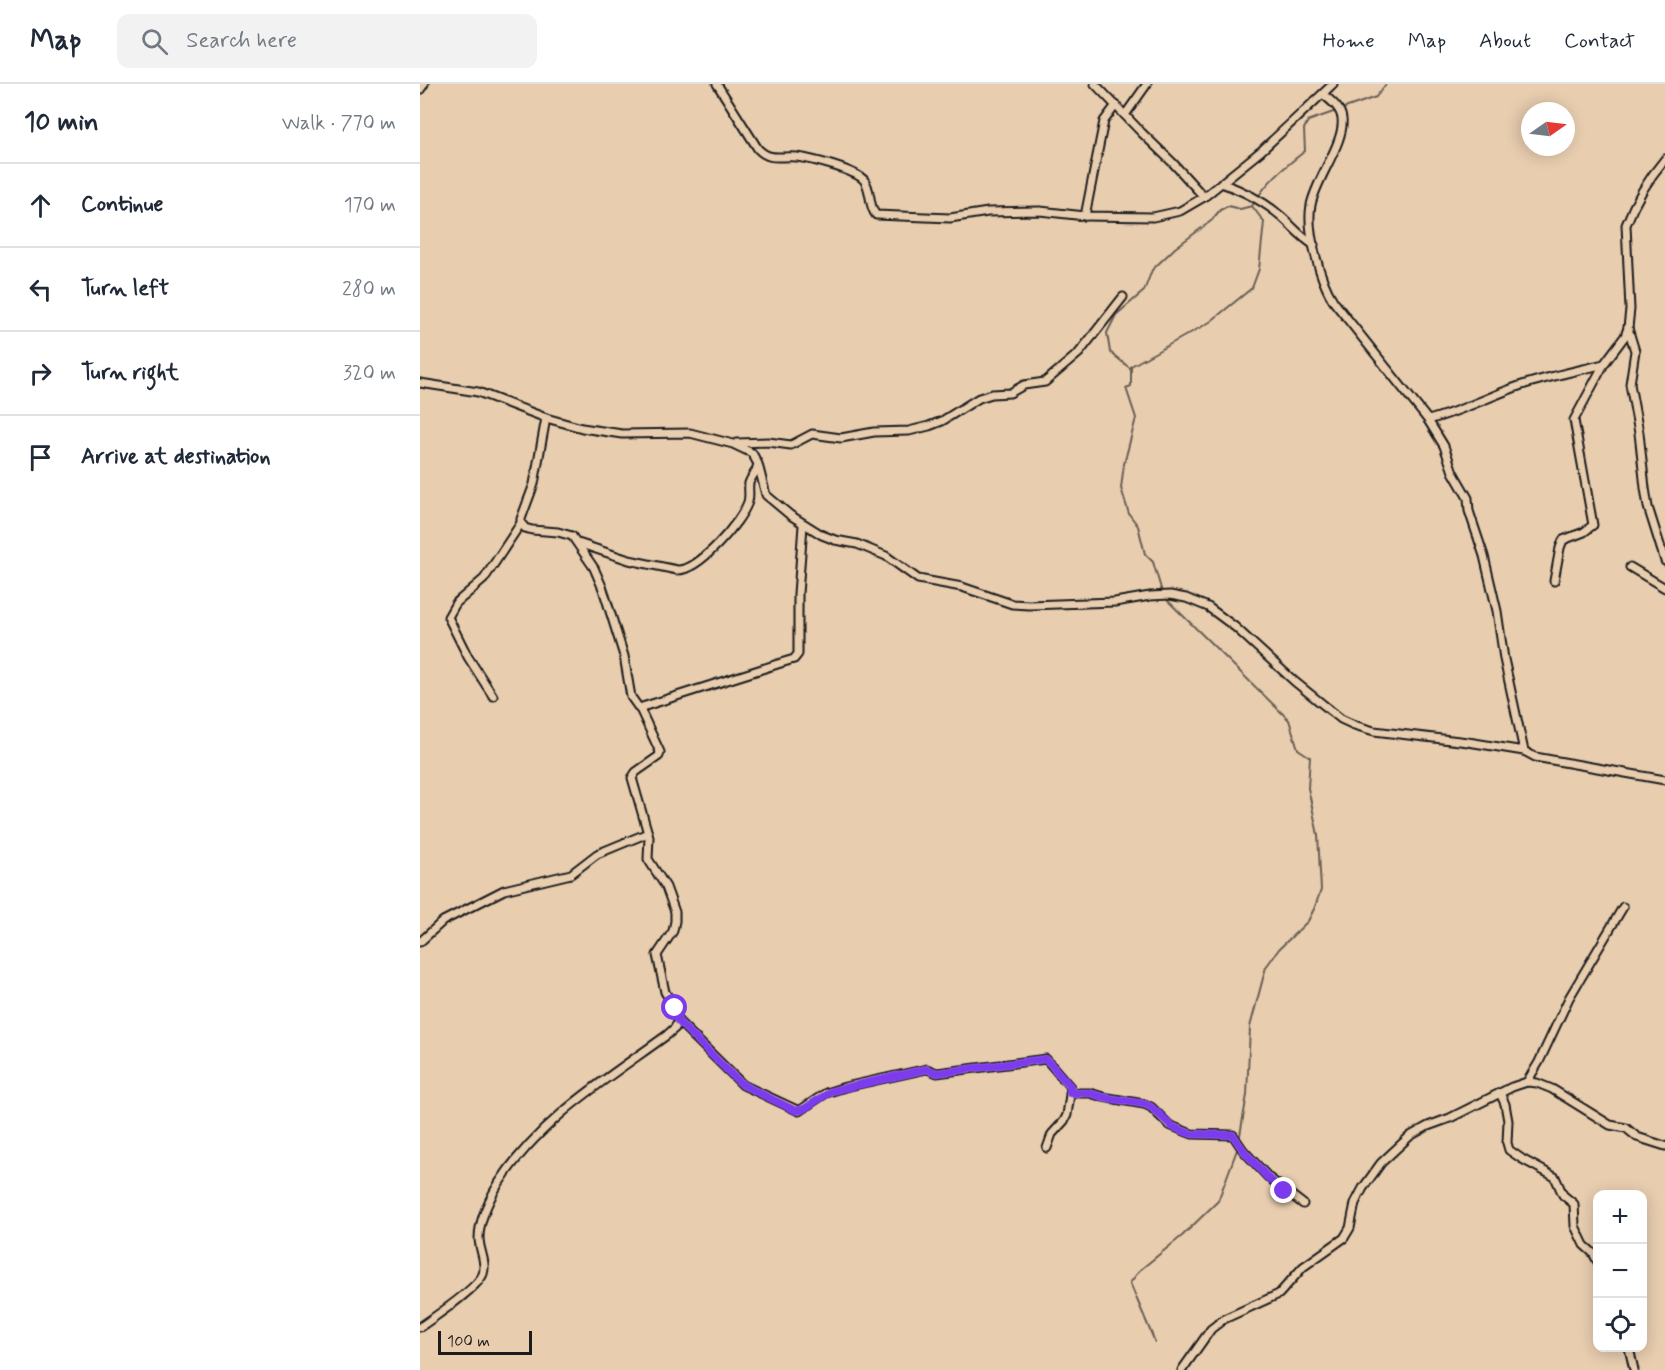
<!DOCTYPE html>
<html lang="en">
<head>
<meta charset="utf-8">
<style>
	body { margin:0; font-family:Mynerve,sans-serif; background:#f2f2f3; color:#1f2937 }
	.controls { position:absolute; right:18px; bottom:18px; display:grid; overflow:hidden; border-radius:12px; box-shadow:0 3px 15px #0003 }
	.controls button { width:54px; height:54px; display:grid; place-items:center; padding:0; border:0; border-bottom:2px solid #e0e1e3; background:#fff; color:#1f2937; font:30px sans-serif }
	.compass { position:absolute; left:1101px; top:18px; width:54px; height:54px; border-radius:50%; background:#fff; box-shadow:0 3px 15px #0003; rotate:76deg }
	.scale { position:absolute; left:18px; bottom:15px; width:94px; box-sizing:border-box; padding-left:6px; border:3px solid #1c1c1c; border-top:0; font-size:16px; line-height:21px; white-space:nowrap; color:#1c1c1c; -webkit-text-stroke:4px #e8cdaf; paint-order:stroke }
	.stop { position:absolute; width:18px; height:18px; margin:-14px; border:4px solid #7c3aed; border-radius:50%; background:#fff }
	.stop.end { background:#7c3aed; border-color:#fff; box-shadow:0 2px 6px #0008 }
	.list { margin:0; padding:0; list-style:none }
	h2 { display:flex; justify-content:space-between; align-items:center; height:78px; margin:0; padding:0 24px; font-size:26px }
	h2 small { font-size:20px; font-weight:400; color:#747a83 }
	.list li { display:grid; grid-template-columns:39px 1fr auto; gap:18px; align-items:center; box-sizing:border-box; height:84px; padding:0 24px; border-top:2px solid #e0e1e3 }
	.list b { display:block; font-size:22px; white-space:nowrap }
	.list em { font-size:20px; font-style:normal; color:#747a83 }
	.icon { flex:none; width:33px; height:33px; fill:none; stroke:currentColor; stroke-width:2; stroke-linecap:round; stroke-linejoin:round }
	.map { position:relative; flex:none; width:1245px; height:1286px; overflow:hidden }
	header { display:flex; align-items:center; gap:36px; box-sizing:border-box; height:84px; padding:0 30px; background:#fff; border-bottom:2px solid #e0e1e3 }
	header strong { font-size:28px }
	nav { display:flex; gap:33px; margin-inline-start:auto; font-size:21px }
	.search { width:420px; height:54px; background:#f2f2f3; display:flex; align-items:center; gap:15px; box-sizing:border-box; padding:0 21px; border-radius:12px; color:#747a83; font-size:22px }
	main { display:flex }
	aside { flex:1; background:#fff }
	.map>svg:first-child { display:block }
</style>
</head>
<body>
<header>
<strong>Map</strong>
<div class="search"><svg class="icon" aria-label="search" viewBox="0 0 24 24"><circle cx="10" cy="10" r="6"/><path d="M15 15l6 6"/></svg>Search here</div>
<nav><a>Home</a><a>Map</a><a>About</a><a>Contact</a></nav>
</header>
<main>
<aside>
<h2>10 min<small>Walk · 770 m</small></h2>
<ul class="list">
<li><svg class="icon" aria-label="ahead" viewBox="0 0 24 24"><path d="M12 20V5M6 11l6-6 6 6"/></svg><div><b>Continue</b></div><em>170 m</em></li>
<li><svg class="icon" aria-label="left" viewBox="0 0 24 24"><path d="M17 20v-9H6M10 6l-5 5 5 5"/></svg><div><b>Turn left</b></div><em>280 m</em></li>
<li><svg class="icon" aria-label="right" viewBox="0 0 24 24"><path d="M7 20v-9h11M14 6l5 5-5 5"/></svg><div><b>Turn right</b></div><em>320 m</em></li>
<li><svg class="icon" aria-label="arrive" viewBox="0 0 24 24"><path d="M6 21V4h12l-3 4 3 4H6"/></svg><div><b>Arrive at destination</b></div></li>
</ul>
</aside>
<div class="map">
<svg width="1245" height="1286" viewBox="0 0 1245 1286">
	<rect width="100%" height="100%" fill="#e8cdaf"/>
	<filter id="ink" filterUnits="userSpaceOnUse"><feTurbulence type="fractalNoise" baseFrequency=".0167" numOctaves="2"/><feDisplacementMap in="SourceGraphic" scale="12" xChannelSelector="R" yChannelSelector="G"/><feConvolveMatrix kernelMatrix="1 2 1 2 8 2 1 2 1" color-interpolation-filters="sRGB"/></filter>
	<g filter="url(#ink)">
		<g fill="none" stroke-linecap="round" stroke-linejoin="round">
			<g stroke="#695f54" stroke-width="2">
				<polyline points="711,285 690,268 687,249 696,231 724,207 732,186 755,164 791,137 800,126 808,122 820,125 832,122"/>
				<path d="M742,508L733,478L725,470L718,442L709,430L701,404L704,380L716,334L706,304L711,302V282L790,238L832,204L839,185L844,138L832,122C847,97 862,85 885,67L884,45L888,37L956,13L966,0"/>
				<polyline points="744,513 869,636 878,665 890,673 888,704 898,751 901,806 894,825 888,837 859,865 846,883 830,943 827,1011 819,1057"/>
				<polyline points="735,1258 710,1199 720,1186 762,1152 798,1117 818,1063"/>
			</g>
			<g stroke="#1c1c1c" stroke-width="11">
				<g id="street">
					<path d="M297,0L338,65C351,78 361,71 377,73C392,75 435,86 444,96C452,106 448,122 456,131L530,134L568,128L620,127L665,132L733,133L760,127L784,113L841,67L913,0"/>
					<polyline points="675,0 722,49 753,79 784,113"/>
					<polyline points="0,6 4,0"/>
					<path d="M903,10C911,17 921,24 922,35C925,58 896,95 891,121C886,146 900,197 914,218L1008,336L1024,362L1033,388L1048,414L1049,427L1064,472L1077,527L1084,575L1104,667"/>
					<polyline points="705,31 727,0"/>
					<path d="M801,99C824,107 844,117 862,133C873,143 882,154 894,161"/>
					<polyline points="665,132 684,37 696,21"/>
					<polyline points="1208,244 1215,267 1210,300 1219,349 1225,404 1228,423 1245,477"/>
					<polyline points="0,299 58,308 126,334 162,344 202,350 270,349 313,360 332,369 338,380 346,411 370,431 402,451 415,456 437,460 466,472 498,495 542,503 592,520 609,521 695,518 730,512 750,511 766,514 788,523 815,543 874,597 921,635 934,641 954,647 1048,658 1104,667 1115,673 1245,696"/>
					<path d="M1008,336C1039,328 1068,313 1099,302C1127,293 1156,287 1184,280"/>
					<polyline points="317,359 348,358 371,361 392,350 421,354 454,348 489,347 509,342 522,337 559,314 572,310 590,309 604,301 625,298 659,269 703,213"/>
					<path d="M158,459L209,476L257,486C279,487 321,438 328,418C330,412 328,405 329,399C331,393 336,389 337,383"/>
					<polyline points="1210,483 1245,504"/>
					<path d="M1134,497L1140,464L1143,456L1164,448L1173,441L1154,336L1184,280L1205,252L1208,244L1210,225L1206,141C1215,117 1229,94 1245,75"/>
					<polyline points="73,612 48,573 28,533 36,519 64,495 101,439"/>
					<polyline points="219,624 364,578 374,575 378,570 378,510 383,441"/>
					<polyline points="0,858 23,837 84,806 151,790 177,770 228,749"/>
					<polyline points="258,937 323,1001 379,1027 406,1009 425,1003 507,985 517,989 626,975 651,1004 647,1031 644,1037 632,1050 627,1064"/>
					<polyline points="1107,998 1117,999 1132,1005 1190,1041 1206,1044 1217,1053 1245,1062"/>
					<polyline points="650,1009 670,1009 683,1013 724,1020 731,1023 749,1041 772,1050 813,1051 823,1066 848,1093 883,1120"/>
					<polyline points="1080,1009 1085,1020 1088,1037 1087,1059 1089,1066 1102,1075 1135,1093 1143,1111 1154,1120 1155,1142 1164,1161 1173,1169 1178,1178"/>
					<path d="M0,1243C13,1234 58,1204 63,1190C67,1178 59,1166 59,1154C59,1136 70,1114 79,1099C121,1034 187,995 247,951L255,944L258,937L255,924L245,908L237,871L253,847L255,837V828L246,803L228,775L229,753L212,694L216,688L239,672L240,668L221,627L211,613L204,572L183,505L174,484L152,452L138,448L112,446L105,444L101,439V435L114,400L126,334"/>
					<polyline points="1209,1264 1214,1286"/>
					<polyline points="762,1286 791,1245 804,1235 859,1210 883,1183 924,1154 930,1144 935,1119 943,1104 961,1079 990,1052 1008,1042 1030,1034 1092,1003 1107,998 1119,978 1149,914 1203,823"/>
				</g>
			</g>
			<use href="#street" stroke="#e8cdaf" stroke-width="7"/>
		</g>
	</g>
	<g fill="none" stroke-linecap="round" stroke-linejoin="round" filter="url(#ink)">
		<polyline stroke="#7c3aed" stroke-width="8" points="255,924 258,937 313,992 323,1001 376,1027 384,1025 412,1007 507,985 517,989 626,975 650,1002 650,1009 670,1009 682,1013 724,1020 731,1023 753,1043 771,1050 813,1051 823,1066 848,1094 864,1107"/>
	</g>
</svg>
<div class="controls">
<button>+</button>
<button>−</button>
<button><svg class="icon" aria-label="locate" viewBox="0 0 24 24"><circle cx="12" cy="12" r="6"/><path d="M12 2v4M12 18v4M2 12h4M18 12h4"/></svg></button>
</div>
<svg class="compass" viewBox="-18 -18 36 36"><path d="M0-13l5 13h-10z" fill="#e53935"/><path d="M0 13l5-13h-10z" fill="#747a83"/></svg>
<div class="scale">100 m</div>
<div class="stop" style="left:255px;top:924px"></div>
<div class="stop end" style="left:864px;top:1107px"></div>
</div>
</main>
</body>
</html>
